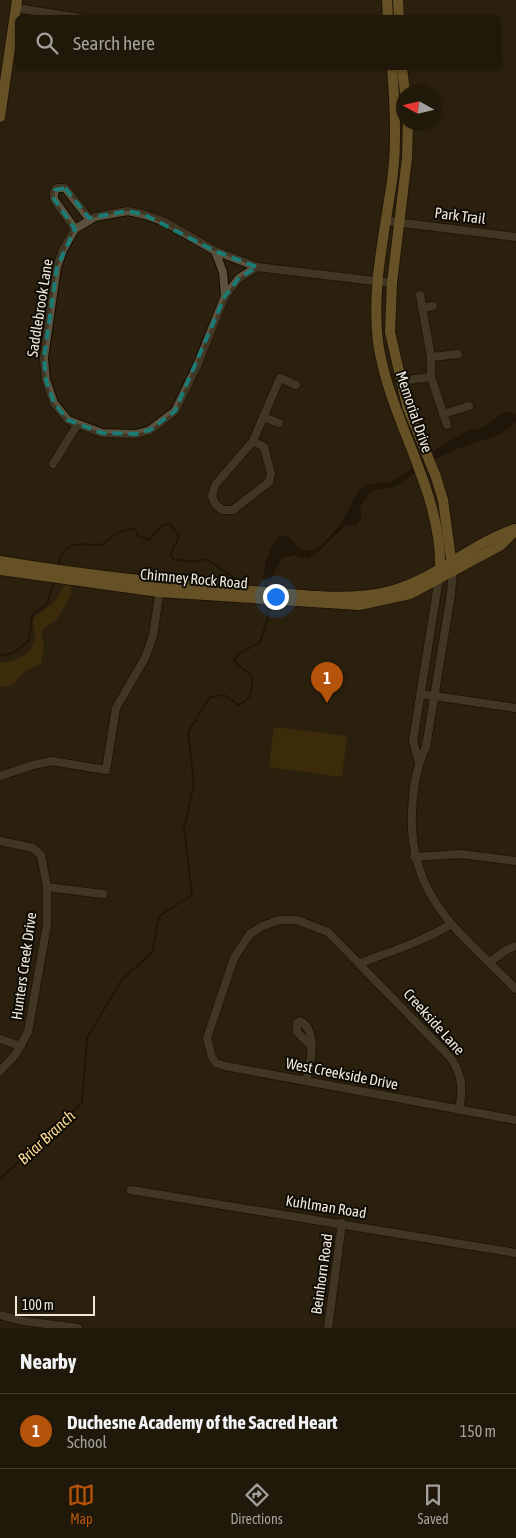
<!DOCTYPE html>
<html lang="en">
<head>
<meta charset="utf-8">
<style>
	body { margin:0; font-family:"Asap Condensed",sans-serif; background:#2d2618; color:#f1f3f6 }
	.compass { position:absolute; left:396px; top:85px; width:45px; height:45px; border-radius:50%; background:#20190a; box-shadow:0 1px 4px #0004; rotate:278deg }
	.scale { position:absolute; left:15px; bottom:12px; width:80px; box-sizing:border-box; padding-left:5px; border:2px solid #eee8dc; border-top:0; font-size:14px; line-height:18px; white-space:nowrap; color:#eee8dc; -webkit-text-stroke:4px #0f0b05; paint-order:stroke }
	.you { position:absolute; left:275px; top:596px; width:18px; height:18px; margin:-12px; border:4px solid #fff; border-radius:50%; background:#1a73e8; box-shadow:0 0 0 8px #1a73e833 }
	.badge { display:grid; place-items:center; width:32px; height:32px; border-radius:50%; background:#b45309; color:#fff; font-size:16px; font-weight:700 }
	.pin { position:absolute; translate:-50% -41px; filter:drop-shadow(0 1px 2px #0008) }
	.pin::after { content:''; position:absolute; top:26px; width:18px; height:15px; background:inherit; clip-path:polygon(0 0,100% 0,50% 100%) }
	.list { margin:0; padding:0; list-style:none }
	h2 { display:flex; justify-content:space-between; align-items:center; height:65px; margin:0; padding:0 20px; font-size:21px }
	h2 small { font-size:16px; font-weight:400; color:#a2a09c }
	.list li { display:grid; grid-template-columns:32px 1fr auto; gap:15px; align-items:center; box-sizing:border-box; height:75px; padding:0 20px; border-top:1px solid #3d382b }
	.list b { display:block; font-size:19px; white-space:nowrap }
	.list p { margin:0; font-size:16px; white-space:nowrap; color:#a2a09c }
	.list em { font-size:16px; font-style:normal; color:#a2a09c }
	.icon { flex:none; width:28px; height:28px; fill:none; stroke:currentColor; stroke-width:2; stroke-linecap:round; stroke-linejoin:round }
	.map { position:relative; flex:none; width:516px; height:1328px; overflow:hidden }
	.search { position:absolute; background:#20190a; box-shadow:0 1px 4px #0004; left:15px; right:15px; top:15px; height:55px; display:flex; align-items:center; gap:12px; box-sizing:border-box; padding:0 18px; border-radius:8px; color:#a2a09c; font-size:19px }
	.sheet { height:140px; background:#20190a }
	nav { display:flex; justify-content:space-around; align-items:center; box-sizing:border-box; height:70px; border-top:1px solid #3d382b; background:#20190a; font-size:14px; color:#a2a09c }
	nav a { display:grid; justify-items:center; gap:2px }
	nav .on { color:#b45309 }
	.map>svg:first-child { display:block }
</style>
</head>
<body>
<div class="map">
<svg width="516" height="1328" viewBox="0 0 516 1328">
	<rect width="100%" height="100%" fill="#2b210e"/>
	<g fill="#503905">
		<path d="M65,584L71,585V594L58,618L41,631L44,645L41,663L23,673L13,685L0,687V662C14,664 35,653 35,636C35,630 33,625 33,619L55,601Z"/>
		<polygon points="274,727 347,736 342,777 269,767"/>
	</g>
	<path fill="#100700" d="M506,411L516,414V422L500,435L459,448L439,457L394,487L371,491L360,507L362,518L356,525L345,526L317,553L308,559L294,555L281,559L270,582L263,579C265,562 268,550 279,536L289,537L301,549L310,551L320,546L341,524L358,491L368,484L390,482L409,471L437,448L467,431L482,428Z"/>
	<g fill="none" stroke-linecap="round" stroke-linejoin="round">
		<g stroke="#100700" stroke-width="2">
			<path d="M58,565C65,538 78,545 101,545C111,538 122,526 136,530L138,536L149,540L163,525L170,524L179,536L171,554L173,559L192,562L206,559L245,585"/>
			<polyline points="266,582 266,587"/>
			<polyline points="0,656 13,653 29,641 32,615 47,604 54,582"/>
			<path d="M0,1179L82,1103L87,1038L121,981L152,952L159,916L192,895L184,828L194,784L188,732L210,697C231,692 224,698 239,705C253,698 252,690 252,676L234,661L237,655L260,642L268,618L267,602"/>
		</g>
		<g stroke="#130a00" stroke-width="10">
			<g id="minor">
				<polyline points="16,8 80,18"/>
				<polyline points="387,221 516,237"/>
				<polyline points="75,229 54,199 54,192 57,188 65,188 90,220"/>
				<polyline points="215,251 223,272 225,296 197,366 175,411 150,430 136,434 102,433 68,420 54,403 46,380 44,358 57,267 63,250 75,229 95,217 128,211 145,215 165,222 215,251 257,267 392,283"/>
				<polyline points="420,295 431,357 431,377 447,425"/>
				<polyline points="225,296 239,278 257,267"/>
				<polyline points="422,308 433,306"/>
				<polyline points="431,357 458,354"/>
				<polyline points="400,381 431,377"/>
				<polyline points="443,414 469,406"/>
				<polyline points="263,417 279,423"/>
				<polyline points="253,441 264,447 271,474 269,482 233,510 223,510 215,504 212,496 215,485 253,441 280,378 296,385"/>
				<polyline points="53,464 77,425"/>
				<path d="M453,570L451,594L426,747C416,767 413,789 412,811C408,898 461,933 516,989"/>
				<polyline points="421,694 516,708"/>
				<polyline points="419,762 413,741 439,578"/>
				<polyline points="0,776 33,765 52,761 106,770 116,708 145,658 153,636 160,589"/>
				<polyline points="0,841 33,848 41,855 47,887 47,925 28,1032 15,1055 0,1071"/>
				<polyline points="414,857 461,854 516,861"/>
				<polyline points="47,887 103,894"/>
				<polyline points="490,962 506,950 516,946"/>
				<path d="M360,963C392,951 422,942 451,924"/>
				<polyline points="0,1039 21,1046"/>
				<path d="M306,1081C310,1065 319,1031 300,1021L297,1023V1032L310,1045"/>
				<path d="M459,1110C463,1089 463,1075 450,1057L328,932L297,920H279L260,927L249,935L234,958L207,1038L212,1057L216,1063L225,1066L516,1120"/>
				<polyline points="131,1190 516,1253"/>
				<polyline points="0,1315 23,1321 78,1328"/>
				<polyline points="328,1328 342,1223"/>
			</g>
		</g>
		<g stroke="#130a00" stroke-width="12">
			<g id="major">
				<polyline points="387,0 388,18"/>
				<polyline points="398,0 399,18"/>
				<path d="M392,68C395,103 397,137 393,173C386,228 371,286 378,342C389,421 444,492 440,574"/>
				<polyline points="402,68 405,92"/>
				<polyline points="0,117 17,0"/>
				<polyline points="408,122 407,158 392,283 390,332 407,406 436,477 443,500 452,566"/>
				<path d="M0,561C89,576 177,585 266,592C307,595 355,602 394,590C438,577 472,543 515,529"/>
				<polyline points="0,570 159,592 359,605 410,594 501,545 516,530"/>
			</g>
		</g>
		<use href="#minor" stroke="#5c513d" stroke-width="8"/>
		<use href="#major" stroke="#ae8a41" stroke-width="10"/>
	</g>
	<path d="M0 0H516V1328H0ZM65,188L89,218L128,211L145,215L215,251L257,267L239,278L225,296L175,411L150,430L136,434L102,433L68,420L54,403L46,380L44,358L57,267L75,229L54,199L55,190Z" fill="#2b210e" fill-opacity=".55" fill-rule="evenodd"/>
	<path fill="none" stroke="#1a7c74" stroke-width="4" stroke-dasharray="10 6" stroke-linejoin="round" d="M65,188L89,218L128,211L145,215L215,251L257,267L239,278L225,296L175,411L150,430L136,434L102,433L68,420L54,403L46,380L44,358L57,267L75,229L54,199L55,190Z"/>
	<g text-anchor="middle" stroke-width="4" stroke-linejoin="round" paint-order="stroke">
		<g font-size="15" fill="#eee8dc" stroke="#0f0b05">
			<text transform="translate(460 216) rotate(7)" y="5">Park Trail</text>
			<text transform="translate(40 308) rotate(-81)" y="5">Saddlebrook Lane</text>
			<text transform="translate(414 412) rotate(71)" y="5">Memorial Drive</text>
			<text transform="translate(194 579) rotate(5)" y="5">Chimney Rock Road</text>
			<text transform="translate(24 966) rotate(-82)" y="5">Hunters Creek Drive</text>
			<text transform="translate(434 1022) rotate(48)" y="5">Creekside Lane</text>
			<text transform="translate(342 1074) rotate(11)" y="5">West Creekside Drive</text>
			<text transform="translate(326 1207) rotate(9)" y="5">Kuhlman Road</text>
			<text transform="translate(322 1274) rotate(-82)" y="5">Beinhorn Road</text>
		</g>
		<g font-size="16" font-style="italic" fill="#fcd690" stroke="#0f0b05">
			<text transform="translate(46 1137) rotate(-43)" y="6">Briar Branch</text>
		</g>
	</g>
</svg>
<svg class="compass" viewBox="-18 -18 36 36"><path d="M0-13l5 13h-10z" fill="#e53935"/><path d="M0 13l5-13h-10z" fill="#a2a09c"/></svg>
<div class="scale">100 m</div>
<div class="you"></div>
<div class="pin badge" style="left:327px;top:703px">1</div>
<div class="search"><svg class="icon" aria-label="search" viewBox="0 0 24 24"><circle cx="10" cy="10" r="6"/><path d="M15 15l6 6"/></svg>Search here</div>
</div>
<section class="sheet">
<h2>Nearby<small></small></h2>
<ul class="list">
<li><span class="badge">1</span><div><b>Duchesne Academy of the Sacred Heart</b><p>School</p></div><em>150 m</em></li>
</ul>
</section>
<nav>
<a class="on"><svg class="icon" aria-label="map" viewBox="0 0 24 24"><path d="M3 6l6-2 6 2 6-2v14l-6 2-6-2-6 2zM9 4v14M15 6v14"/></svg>Map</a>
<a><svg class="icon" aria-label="directions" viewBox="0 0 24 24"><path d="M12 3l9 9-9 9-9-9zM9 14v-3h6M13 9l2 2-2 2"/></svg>Directions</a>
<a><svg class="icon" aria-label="saved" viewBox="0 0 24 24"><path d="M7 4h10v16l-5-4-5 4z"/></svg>Saved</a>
</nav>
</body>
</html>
